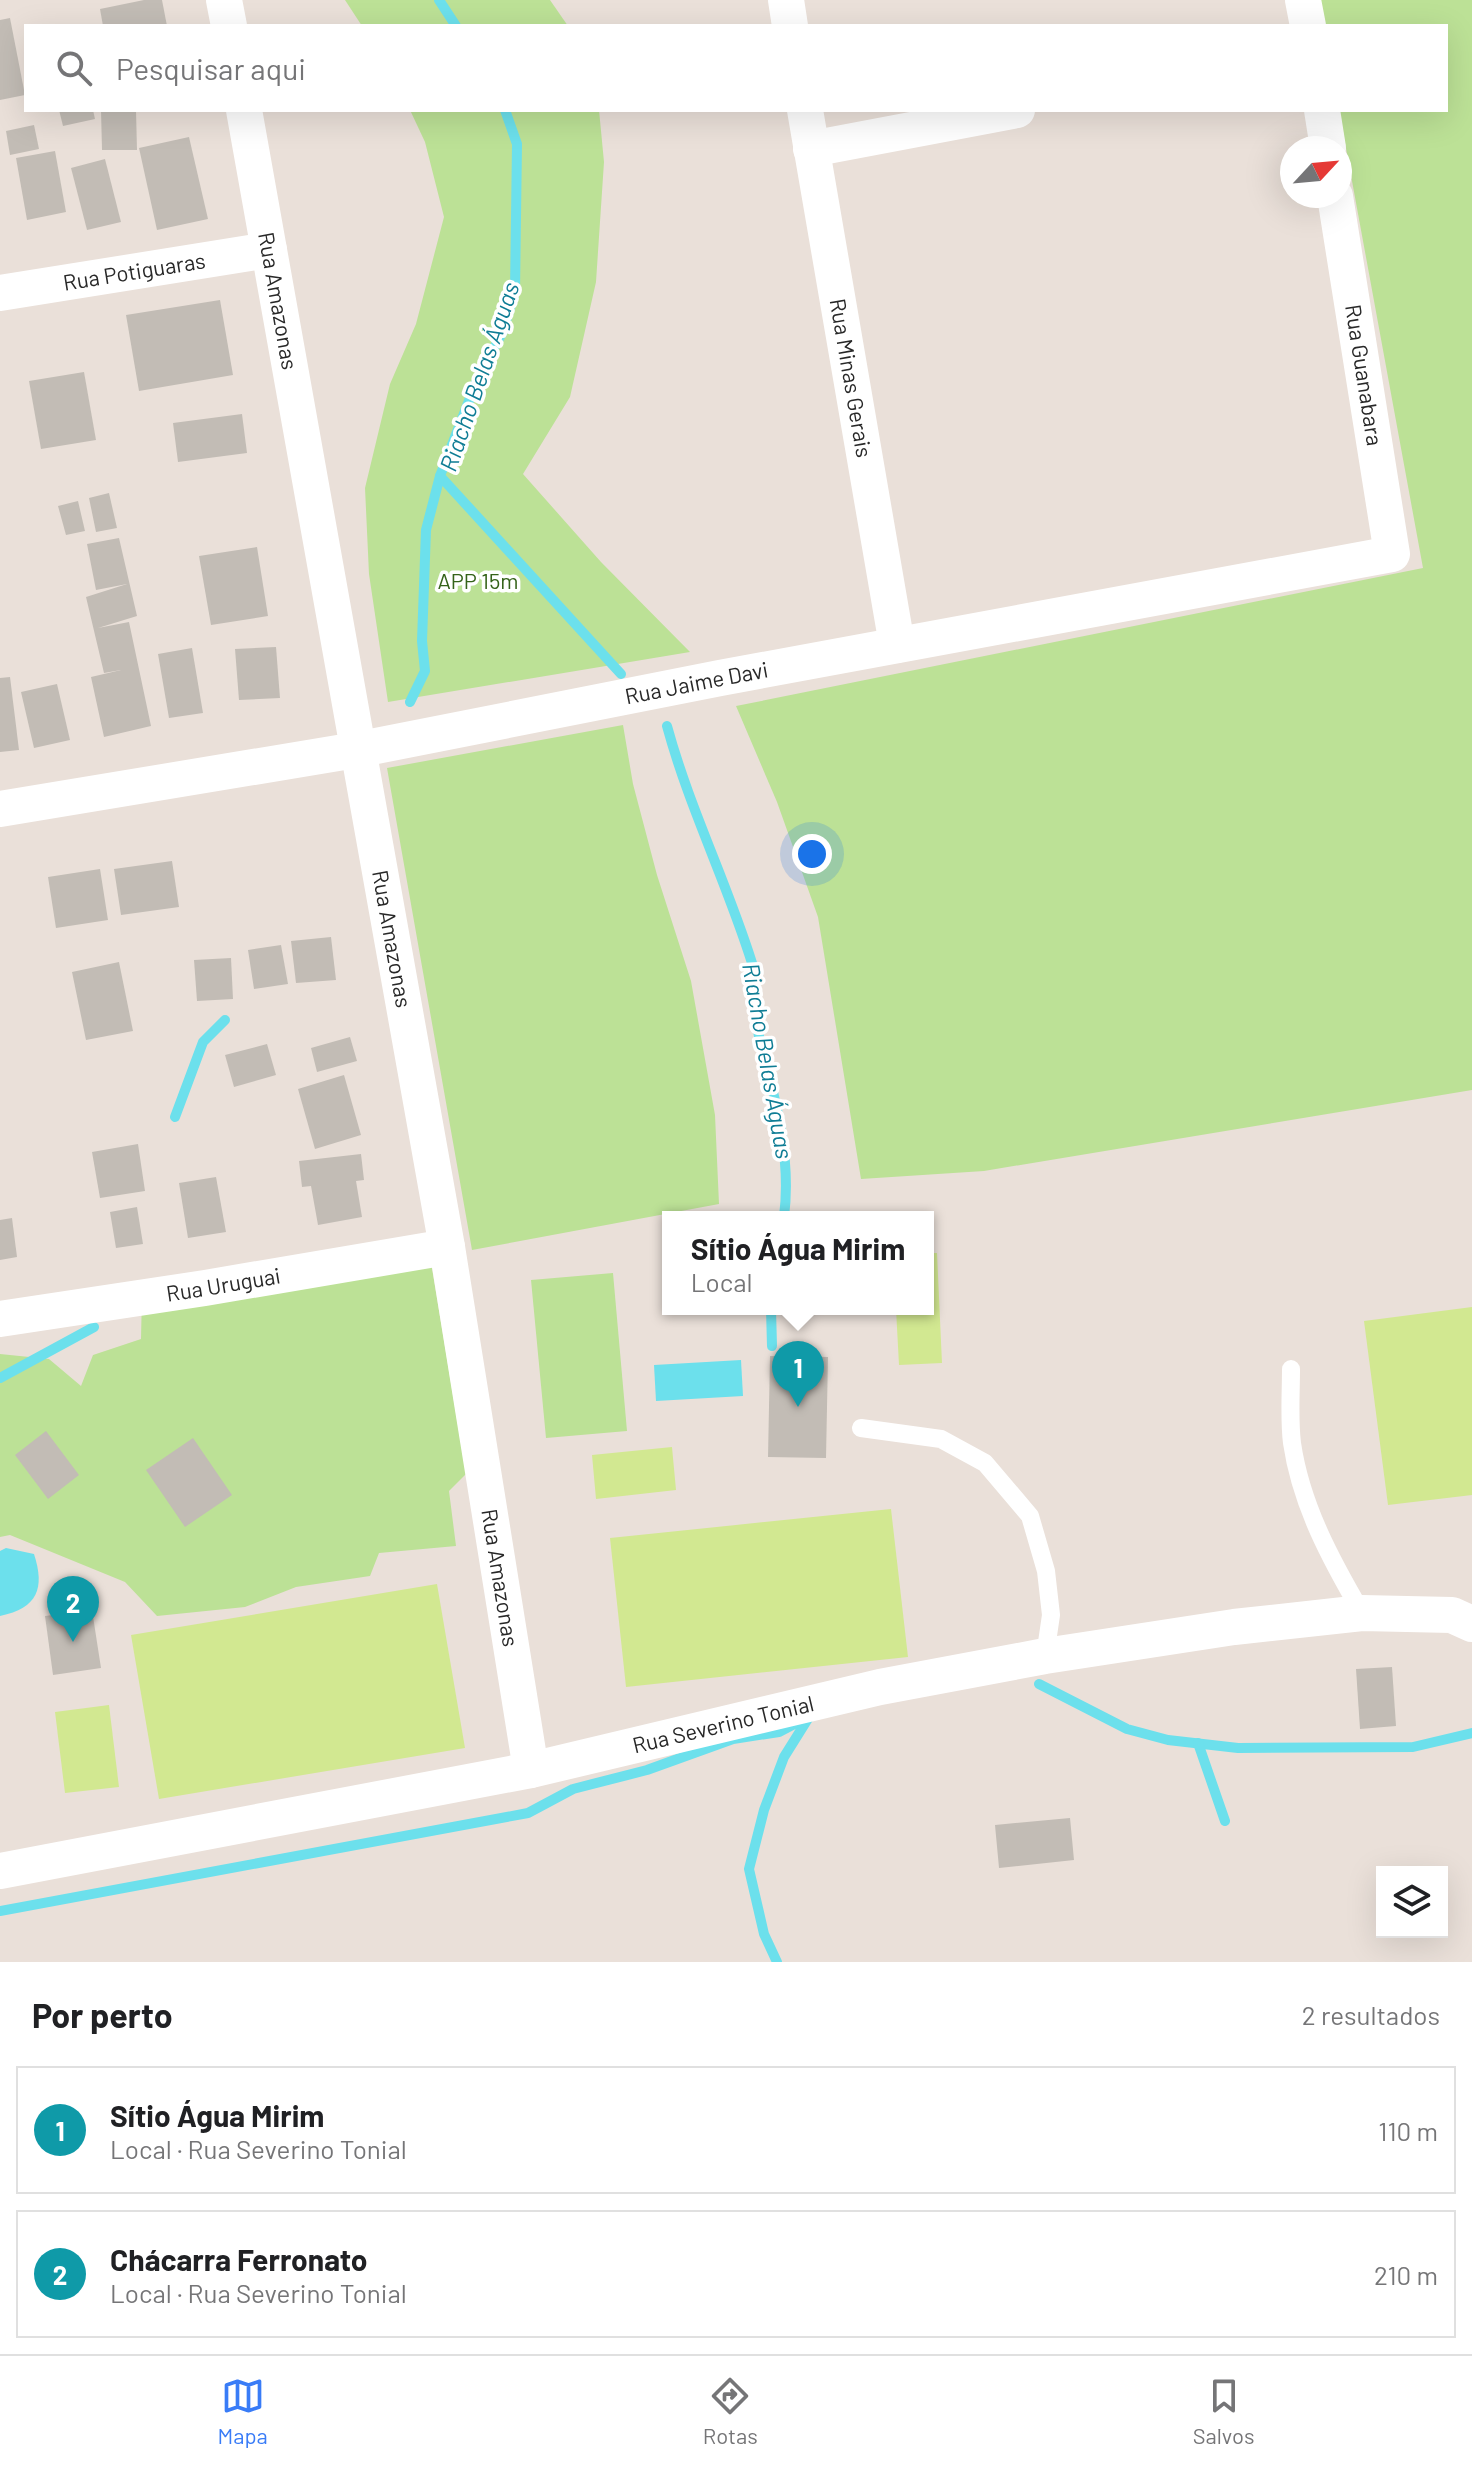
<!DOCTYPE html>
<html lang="pt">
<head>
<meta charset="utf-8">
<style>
	body { margin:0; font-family:Barlow,sans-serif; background:#f2f2f2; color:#202124 }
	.controls { position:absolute; right:24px; bottom:24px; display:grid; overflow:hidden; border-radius:0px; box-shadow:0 8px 32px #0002 }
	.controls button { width:72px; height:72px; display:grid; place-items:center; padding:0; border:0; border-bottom:2px solid #e0e0e0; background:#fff; color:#202124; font:40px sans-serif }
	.compass { position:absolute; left:1280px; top:136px; width:72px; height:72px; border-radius:50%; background:#fff; box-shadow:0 8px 32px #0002; rotate:64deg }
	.you { position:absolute; left:812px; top:854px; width:28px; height:28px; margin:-20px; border:6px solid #fff; border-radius:50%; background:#1a73e8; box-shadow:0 0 0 12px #1a73e833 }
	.badge { display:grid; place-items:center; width:52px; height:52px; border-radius:50%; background:#397cf7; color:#fff; font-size:26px; font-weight:700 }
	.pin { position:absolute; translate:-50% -66px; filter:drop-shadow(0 2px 4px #0008) }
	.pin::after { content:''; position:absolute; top:42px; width:28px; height:24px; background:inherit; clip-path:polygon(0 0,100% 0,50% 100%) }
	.popup { position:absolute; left:662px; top:1211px; width:272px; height:104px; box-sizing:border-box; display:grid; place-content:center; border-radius:0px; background:#fff; filter:drop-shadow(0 2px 6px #0005); font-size:26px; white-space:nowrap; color:#757577 }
	.popup b { font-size:30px; color:#202124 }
	.popup::after { content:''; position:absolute; left:50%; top:100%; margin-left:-16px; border:16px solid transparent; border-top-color:#fff }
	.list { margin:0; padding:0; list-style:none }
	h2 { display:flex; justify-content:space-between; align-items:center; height:104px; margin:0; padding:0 32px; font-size:34px }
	h2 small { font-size:26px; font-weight:400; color:#757577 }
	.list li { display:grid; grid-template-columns:52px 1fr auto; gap:24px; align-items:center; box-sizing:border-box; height:128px; margin:0 16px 16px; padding:0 16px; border:2px solid #e0e0e0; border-radius:0px }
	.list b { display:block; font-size:30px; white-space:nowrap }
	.list p { margin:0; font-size:26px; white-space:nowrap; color:#757577 }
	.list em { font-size:26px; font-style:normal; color:#757577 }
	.icon { flex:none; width:44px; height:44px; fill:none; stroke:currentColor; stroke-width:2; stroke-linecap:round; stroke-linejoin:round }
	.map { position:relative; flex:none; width:1472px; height:1962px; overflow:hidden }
	.search { position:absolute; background:#fff; box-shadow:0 8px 32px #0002; left:24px; right:24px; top:24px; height:88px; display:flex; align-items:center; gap:20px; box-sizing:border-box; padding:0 28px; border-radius:0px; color:#757577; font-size:30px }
	.sheet { height:392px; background:#fff }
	nav { display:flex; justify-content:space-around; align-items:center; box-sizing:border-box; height:112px; border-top:2px solid #e0e0e0; background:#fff; font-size:22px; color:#757577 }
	nav a { display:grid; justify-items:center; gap:4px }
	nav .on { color:#397cf7 }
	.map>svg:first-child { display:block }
</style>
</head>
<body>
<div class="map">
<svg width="1472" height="1962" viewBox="0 0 1472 1962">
	<rect width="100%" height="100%" fill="#eae0d9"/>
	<g fill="#bce196">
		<polygon points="345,0 550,0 568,26 362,26"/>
		<polygon points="1319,0 1472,0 1472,1090 984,1171 861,1179 818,917 777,802 736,706 1423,568 1339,110 1446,110 1446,26 1324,26"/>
		<polygon points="410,110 599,110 604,162 596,282 570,397 523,474 601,562 690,652 388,702 369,574 365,488 390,384 416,324 444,217 425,142"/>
		<polygon points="623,725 633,784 657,875 691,981 715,1115 719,1204 472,1250 387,768"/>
		<polygon points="427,1238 466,1474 449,1491 456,1546 379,1553 370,1576 296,1587 245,1607 157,1616 125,1582 10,1535 0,1537 0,1354 49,1359 81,1386 93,1355 141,1339 142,1293"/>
		<polygon points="613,1273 627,1431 546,1438 531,1280"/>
	</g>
	<g fill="#d2e891">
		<polygon points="928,1253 937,1253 942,1363 899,1365 896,1309 928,1309"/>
		<polygon points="1472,1307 1472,1495 1388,1505 1364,1321"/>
		<polygon points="672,1447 676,1490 596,1499 592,1455"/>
		<polygon points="891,1509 908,1657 626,1687 610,1538"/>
		<polygon points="437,1584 465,1748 159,1799 131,1635"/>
		<polygon points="109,1705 119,1787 65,1793 55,1712"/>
	</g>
	<g fill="#6ce0ec">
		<polygon points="741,1360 743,1396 656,1401 654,1365"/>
		<path d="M6,1548L34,1554C45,1588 38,1608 0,1616V1551Z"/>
	</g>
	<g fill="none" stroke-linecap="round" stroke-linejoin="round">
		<g stroke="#6ce0ec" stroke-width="10">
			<polyline points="439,0 456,26"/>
			<polyline points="505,110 517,144 515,291 503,331 475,385 440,476 621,674"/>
			<polyline points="410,702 425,671 422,641 426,530 440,476"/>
			<path d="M667,726C689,807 727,883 752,963C759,986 753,1012 759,1036C774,1095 792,1155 784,1217"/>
			<polyline points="175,1117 203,1042 225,1020"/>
			<polyline points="771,1309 772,1346"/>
			<polyline points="0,1378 94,1327"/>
			<polyline points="1039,1684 1127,1729 1168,1740 1238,1748 1413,1747 1472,1733"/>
			<polyline points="1198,1743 1225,1821"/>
			<polyline points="0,1911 528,1813 573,1789 647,1770 733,1739 779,1732 800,1721"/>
			<polyline points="777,1962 764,1934 749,1869 764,1810 784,1757 809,1717"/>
		</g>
	</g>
	<g fill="#c2bcb5">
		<polygon points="144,0 162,0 167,26 103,26 100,9"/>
		<polygon points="10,18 25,95 0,100 0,20"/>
		<polygon points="59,110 93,110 95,119 63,126"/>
		<polygon points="101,110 136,110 137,150 102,150"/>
		<polygon points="34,125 39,149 10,155 6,131"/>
		<polygon points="189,137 208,219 157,230 139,148"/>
		<polygon points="55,151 66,212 27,220 16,158"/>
		<polygon points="105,159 121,222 87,230 71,168"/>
		<polygon points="220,300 233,375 139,391 126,315"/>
		<polygon points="84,372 96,440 41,449 29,381"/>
		<polygon points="242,414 247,453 178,462 173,423"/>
		<polygon points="109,493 117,528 96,532 89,498"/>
		<polygon points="78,501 85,531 66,535 58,506"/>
		<polygon points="119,538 137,616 98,628 129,622 151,726 104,737 91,677 121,670 104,673 86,597 127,584 96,590 87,544"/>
		<polygon points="257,547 268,616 211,625 199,556"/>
		<polygon points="276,647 280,698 239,700 235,649"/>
		<polygon points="192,648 203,713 169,718 158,654"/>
		<polygon points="10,677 19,750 0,752 0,678"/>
		<polygon points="57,684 70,740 34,748 21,692"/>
		<polygon points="172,861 179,907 121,915 114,869"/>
		<polygon points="100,869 108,920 56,928 48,877"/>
		<polygon points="331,937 336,980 296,983 291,941"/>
		<polygon points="281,945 288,984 254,989 248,950"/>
		<polygon points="231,958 233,999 197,1001 194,960"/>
		<polygon points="119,962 133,1031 86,1040 72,972"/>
		<polygon points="350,1037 357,1061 317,1072 311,1048"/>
		<polygon points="267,1044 276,1075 234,1087 225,1055"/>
		<polygon points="344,1075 361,1135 315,1149 298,1089"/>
		<polygon points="138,1144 145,1191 100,1198 92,1152"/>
		<polygon points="361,1154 364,1180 356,1181 362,1217 318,1225 311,1186 302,1187 299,1161"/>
		<polygon points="216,1177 226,1232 188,1238 179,1183"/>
		<polygon points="137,1207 143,1244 116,1248 110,1212"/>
		<polygon points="12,1218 17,1257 0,1260 0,1220"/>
		<polygon points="770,1356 828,1357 826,1458 768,1457"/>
		<polygon points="46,1431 79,1475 48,1499 15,1455"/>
		<polygon points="193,1438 232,1495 185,1527 146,1470"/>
		<polygon points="92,1610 101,1668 53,1675 45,1616"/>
		<polygon points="1392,1667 1396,1726 1360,1729 1356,1669"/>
		<polygon points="1070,1818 1074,1860 999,1868 995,1825"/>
	</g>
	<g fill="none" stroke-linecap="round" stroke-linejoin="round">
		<g stroke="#fff" stroke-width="18">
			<path d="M1291,1369C1291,1393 1289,1419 1292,1443C1301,1505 1331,1560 1362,1613"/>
			<polyline points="861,1428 941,1439 985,1463 1030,1516 1046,1571 1051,1615 1045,1656"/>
		</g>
		<g stroke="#fff" stroke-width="36">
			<polyline points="224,0 229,26"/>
			<polyline points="786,0 790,26"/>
			<polyline points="1303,0 1308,26"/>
			<path id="s1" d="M244,110L447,1247L531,1770"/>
			<path id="s2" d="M805,110L897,645"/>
			<polyline points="1322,110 1328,148"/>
			<polyline points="811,149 1017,110"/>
			<path id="s3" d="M0,293L269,250"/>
			<path id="s4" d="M0,809L356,750L720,678L1392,554L1335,196"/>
			<path id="s5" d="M0,1319L205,1288L447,1247"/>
			<path id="s6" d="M0,1871L531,1770L880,1687L1045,1656L1234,1627L1362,1613L1452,1615L1472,1624"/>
		</g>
	</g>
	<g text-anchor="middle" stroke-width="7" stroke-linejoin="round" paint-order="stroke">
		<g font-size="22" fill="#282828" stroke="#fff">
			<text dy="8" stroke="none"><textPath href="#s3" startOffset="136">Rua Potiguaras</textPath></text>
			<text dy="8" stroke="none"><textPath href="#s1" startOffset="194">Rua Amazonas</textPath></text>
			<text transform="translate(1364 375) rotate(81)" y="8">Rua Guanabara</text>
			<text dy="8" stroke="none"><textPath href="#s2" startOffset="272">Rua Minas Gerais</textPath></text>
			<text dy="8" stroke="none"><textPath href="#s4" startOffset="708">Rua Jaime Davi</textPath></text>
			<text dy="8" stroke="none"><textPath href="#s1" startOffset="842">Rua Amazonas</textPath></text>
			<text dy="8" stroke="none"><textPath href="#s5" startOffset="226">Rua Uruguai</textPath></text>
			<text dy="8" stroke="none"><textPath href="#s1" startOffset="1490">Rua Amazonas</textPath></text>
			<text dy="8" stroke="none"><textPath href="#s6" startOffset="738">Rua Severino Tonial</textPath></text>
		</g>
		<g font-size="22" fill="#35631a" stroke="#fff">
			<text x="478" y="589">APP 15m</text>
		</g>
		<g font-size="24" font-style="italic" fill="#0f7d95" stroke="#fff">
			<text transform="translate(480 377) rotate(-71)" y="8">Riacho Belas Águas</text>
			<text transform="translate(767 1061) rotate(80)" y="8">Riacho Belas Águas</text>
		</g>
	</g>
</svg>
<div class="controls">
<button><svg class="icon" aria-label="layers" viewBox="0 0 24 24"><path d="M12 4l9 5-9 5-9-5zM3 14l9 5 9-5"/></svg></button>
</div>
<svg class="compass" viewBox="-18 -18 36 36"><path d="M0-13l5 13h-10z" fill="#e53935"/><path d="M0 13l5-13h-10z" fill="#757577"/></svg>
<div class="you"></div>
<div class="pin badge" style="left:798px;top:1407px;background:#0f9aa8">1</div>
<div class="popup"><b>Sítio Água Mirim</b>Local</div>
<div class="pin badge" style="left:73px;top:1642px;background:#0f9aa8">2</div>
<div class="search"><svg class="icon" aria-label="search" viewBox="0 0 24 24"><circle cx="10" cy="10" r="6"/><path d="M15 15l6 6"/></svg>Pesquisar aqui</div>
</div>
<section class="sheet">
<h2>Por perto<small>2 resultados</small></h2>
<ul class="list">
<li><span class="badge" style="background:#0f9aa8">1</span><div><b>Sítio Água Mirim</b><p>Local · Rua Severino Tonial</p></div><em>110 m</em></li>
<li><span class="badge" style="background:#0f9aa8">2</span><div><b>Chácarra Ferronato</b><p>Local · Rua Severino Tonial</p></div><em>210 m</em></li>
</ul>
</section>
<nav>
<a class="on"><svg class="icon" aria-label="map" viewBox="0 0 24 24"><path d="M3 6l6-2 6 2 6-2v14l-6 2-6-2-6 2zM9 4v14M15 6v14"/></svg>Mapa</a>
<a><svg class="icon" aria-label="directions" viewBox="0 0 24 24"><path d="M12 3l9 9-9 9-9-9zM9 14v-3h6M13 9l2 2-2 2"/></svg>Rotas</a>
<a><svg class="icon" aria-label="saved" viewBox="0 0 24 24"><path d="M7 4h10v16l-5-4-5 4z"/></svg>Salvos</a>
</nav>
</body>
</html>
